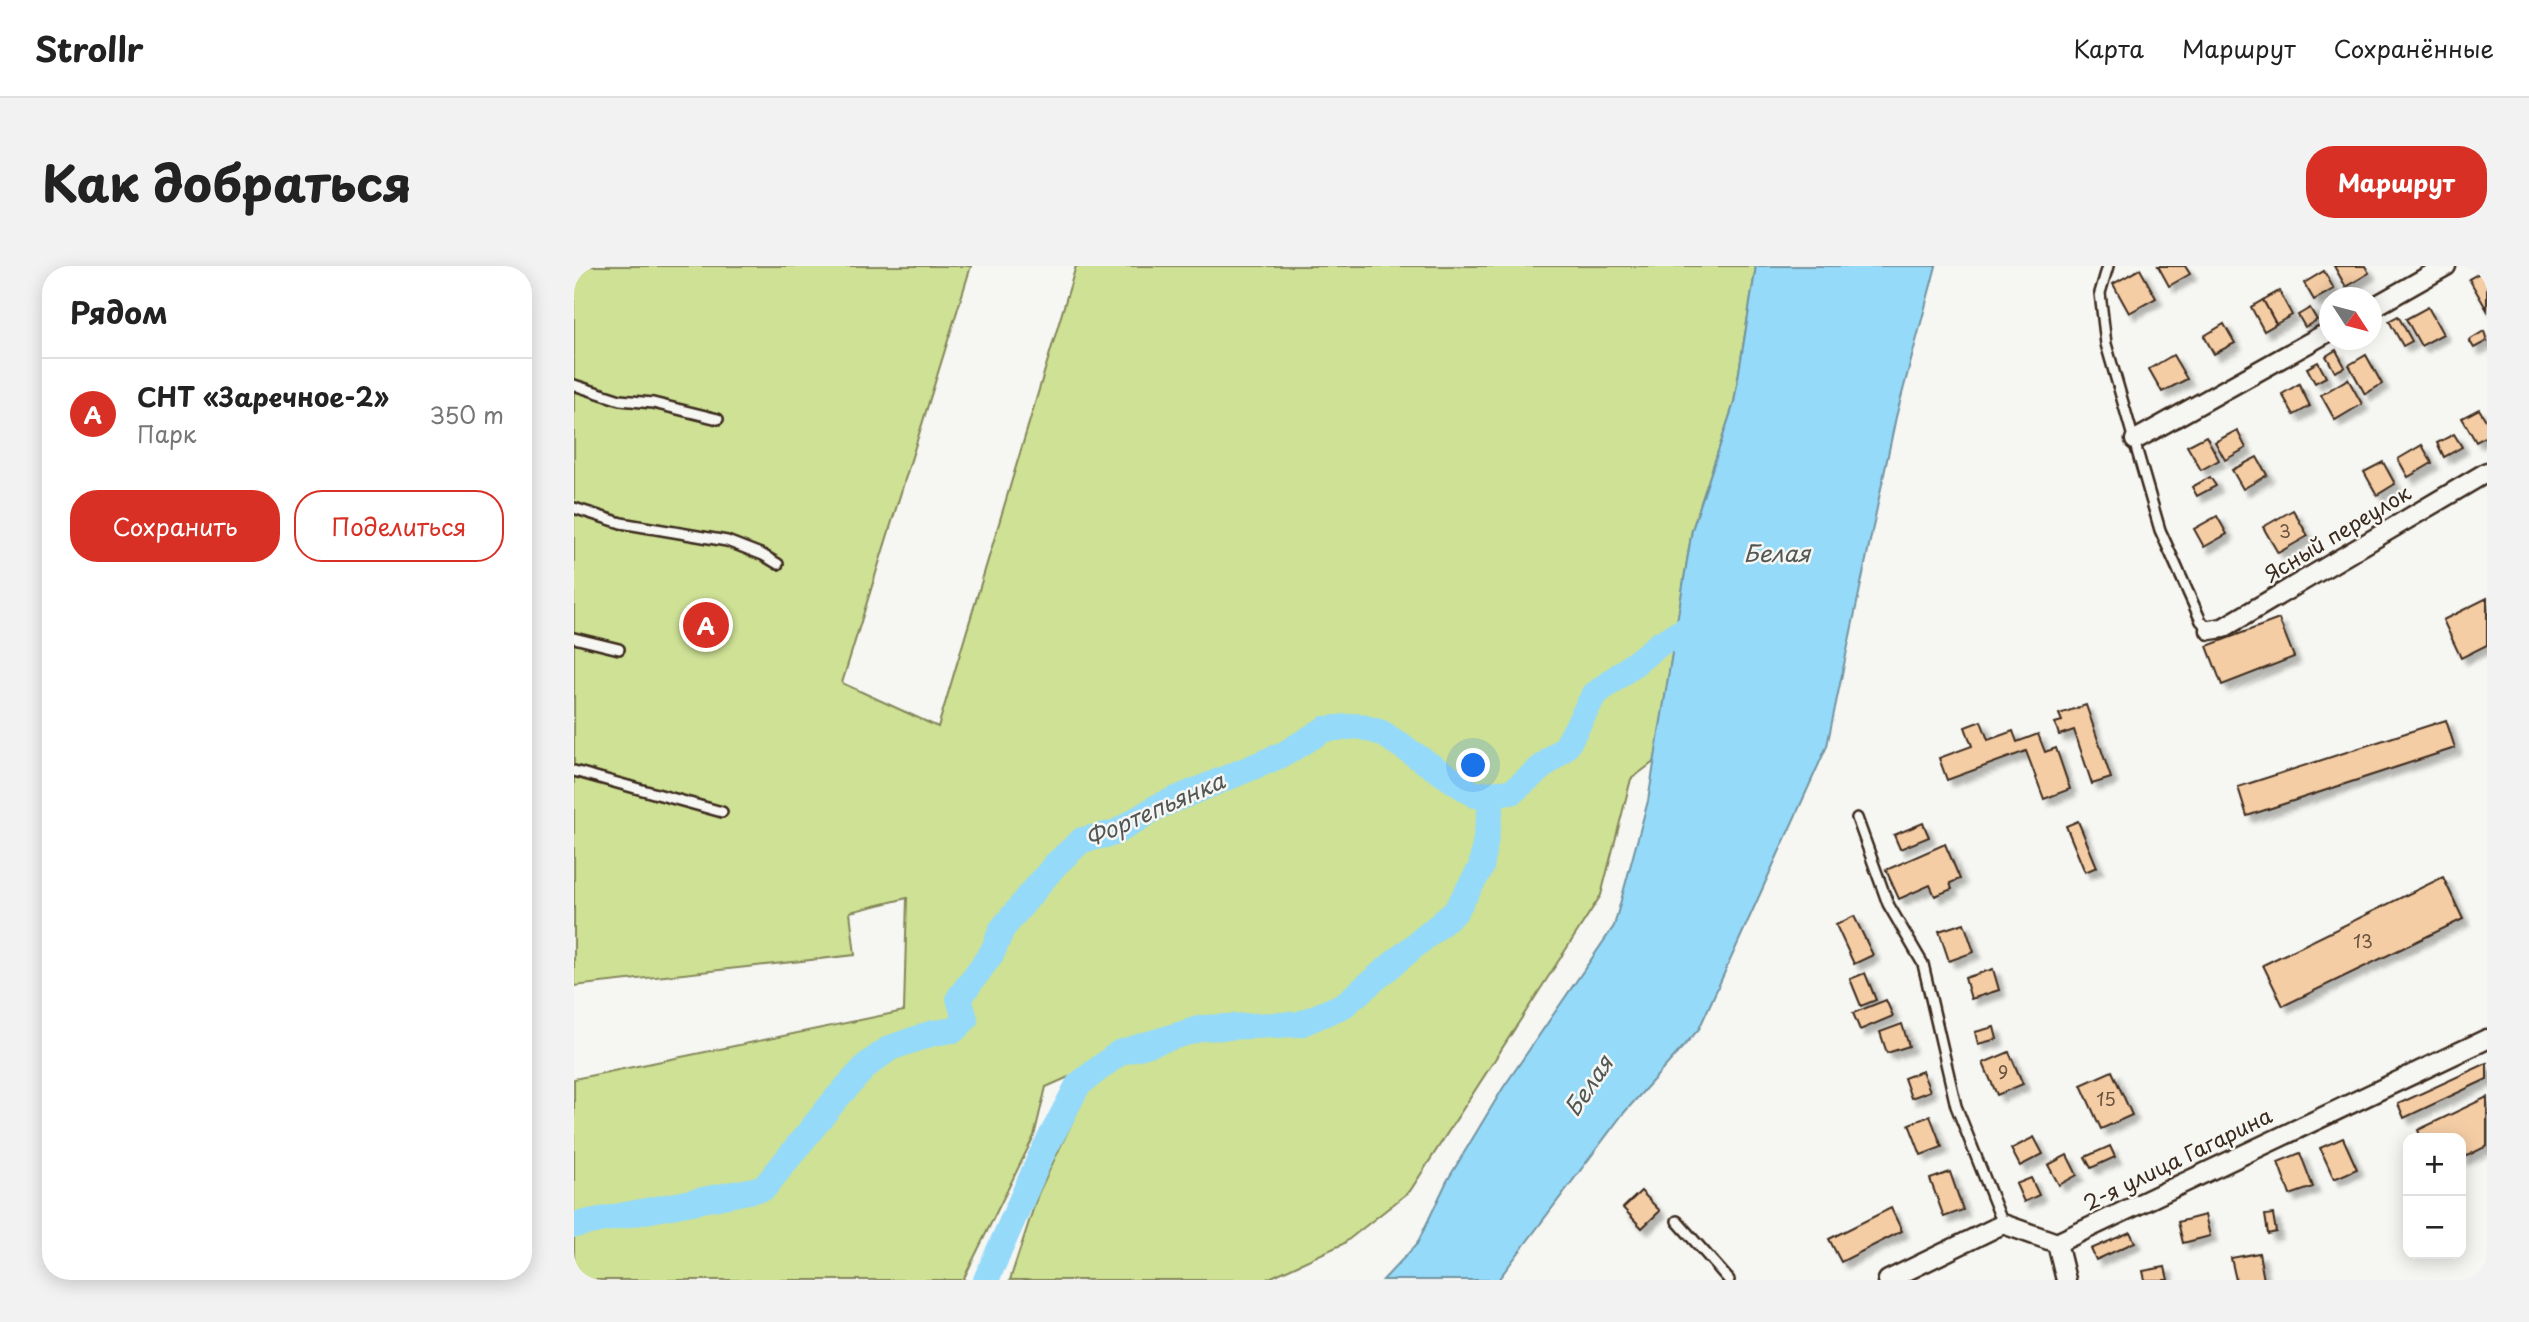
<!DOCTYPE html>
<html lang="ru">
<head>
<meta charset="utf-8">
<style>
	body { margin:0; font-family:"Playpen Sans",sans-serif; background:#f2f2f2; color:#222 }
	.controls { position:absolute; right:21px; bottom:21px; display:grid; overflow:hidden; border-radius:14px; box-shadow:0 4px 18px #0003 }
	.controls button { width:63px; height:63px; display:grid; place-items:center; padding:0; border:0; border-bottom:2px solid #e0e0e0; background:#fff; color:#222; font:35px sans-serif }
	.compass { position:absolute; left:1745px; top:21px; width:63px; height:63px; border-radius:50%; background:#fff; box-shadow:0 4px 18px #0003; rotate:126deg }
	.you { position:absolute; left:900px; top:500px; width:24px; height:24px; margin:-18px; border:5px solid #fff; border-radius:50%; background:#1a73e8; box-shadow:0 0 0 10px #1a73e833 }
	.badge { display:grid; place-items:center; width:46px; height:46px; border-radius:50%; background:#d93025; color:#fff; font-size:23px; font-weight:700 }
	.pin { position:absolute; translate:-50% -50%; border:4px solid #fff; box-shadow:0 2px 7px #0006 }
	.list { margin:0; padding:0; list-style:none }
	h2 { display:flex; justify-content:space-between; align-items:center; height:91px; margin:0; padding:0 28px; font-size:30px }
	h2 small { font-size:23px; font-weight:400; color:#767676 }
	.list li { display:grid; grid-template-columns:46px 1fr auto; gap:21px; align-items:center; box-sizing:border-box; height:112px; padding:0 28px; border-top:2px solid #e0e0e0 }
	.list b { display:block; font-size:26px; white-space:nowrap }
	.list p { margin:0; font-size:23px; white-space:nowrap; color:#767676 }
	.list em { font-size:23px; font-style:normal; color:#767676 }
	.actions { display:flex; gap:14px; padding:21px 28px }
	.actions a { flex:1; padding:16px 0; border:2px solid #d93025; border-radius:28px; text-align:center; font-size:24px; color:#d93025 }
	.actions .main { background:#d93025; color:#fff }
	.map { position:relative; flex:none; width:1913px; height:1014px; overflow:hidden; border-radius:28px }
	header { display:flex; align-items:center; gap:42px; box-sizing:border-box; height:98px; padding:0 35px; background:#fff; border-bottom:2px solid #e0e0e0 }
	header strong { font-size:33px }
	nav { display:flex; gap:38px; margin-inline-start:auto; font-size:24px }
	.intro { display:flex; align-items:center; justify-content:space-between; box-sizing:border-box; height:168px; padding:0 42px }
	h1 { margin:0; font-size:49px }
	.button { padding:18px 32px; border-radius:28px; background:#d93025; color:#fff; font-size:24px; font-weight:700 }
	main { display:flex; gap:42px; padding:0 42px }
	aside { flex:1; background:#fff; border-radius:28px; box-shadow:0 4px 18px #0003 }
	.map>svg:first-child { display:block }
</style>
</head>
<body>
<header>
<strong>Strollr</strong>
<nav><a>Карта</a><a>Маршрут</a><a>Сохранённые</a></nav>
</header>
<div class="intro"><h1>Как добраться</h1><a class="button">Маршрут</a></div>
<main>
<aside>
<h2>Рядом<small></small></h2>
<ul class="list">
<li><span class="badge">A</span><div><b>СНТ «Заречное-2»</b><p>Парк</p></div><em>350 m</em></li>
</ul>
<div class="actions"><a class="main">Сохранить</a><a>Поделиться</a></div>
</aside>
<div class="map">
<svg width="1913" height="1014" viewBox="0 0 1913 1014">
	<defs>
		<filter id="shadow"><feDropShadow dx="6" dy="6" stdDeviation="2" flood-color="#0004"/></filter>
	</defs>
	<rect width="100%" height="100%" fill="#f6f6f2"/>
	<filter id="ink" filterUnits="userSpaceOnUse"><feTurbulence type="fractalNoise" baseFrequency=".0143" numOctaves="2"/><feDisplacementMap in="SourceGraphic" scale="14" xChannelSelector="R" yChannelSelector="G"/><feConvolveMatrix kernelMatrix="1 2 1 2 8 2 1 2 1" color-interpolation-filters="sRGB"/></filter>
	<g filter="url(#ink)">
		<polygon fill="#cee195" stroke="#84865a" stroke-width="2" points="0,0 397,0 268,417 364,461 502,0 1182,0 1160,137 1118,264 1081,495 1057,513 1027,629 836,925 769,978 691,1014 436,1014 464,928 526,797 472,821 460,870 389,1014 0,1014 0,813 330,745 333,632 276,646 281,689 0,720"/>
		<polygon fill="#96daf9" stroke="#7294a1" stroke-width="2" points="1182,0 1362,0 1322,151 1253,480 1125,763 1048,849 924,1014 809,1014 843,978 873,915 929,822 1040,660 1074,535 1118,264 1160,137"/>
		<g fill="none" stroke-linecap="round" stroke-linejoin="round">
			<g stroke="#96daf9" stroke-width="26">
				<polyline points="0,959 190,922 261,834 293,799 316,782 359,767 380,764 391,753 385,732 418,687 428,663 481,599 508,574 541,567 583,541 710,488 751,463 785,460 808,467 901,529 938,526 992,481 1020,429 1087,377 1132,352"/>
				<polyline points="412,1014 467,890 504,819 545,787 628,762 726,758 770,739 881,646 907,602 919,528"/>
			</g>
		</g>
		<g fill="#f5cda5" stroke="#3b2a1e" stroke-width="2" filter="url(#shadow)">
			<polygon points="1584,0 1611,0 1616,8 1595,20"/>
			<polygon points="1760,0 1791,0 1795,7 1772,21"/>
			<polygon points="1566,3 1582,32 1555,47 1539,18"/>
			<polygon points="1913,3 1913,44 1895,13"/>
			<polygon points="1750,5 1760,23 1740,34 1730,17"/>
			<polygon points="1705,25 1718,49 1702,58 1689,34"/>
			<polygon points="1689,34 1702,58 1690,65 1677,41"/>
			<polygon points="1854,41 1869,68 1847,80 1832,53"/>
			<polygon points="1736,42 1743,54 1731,61 1724,49"/>
			<polygon points="1824,50 1838,75 1829,80 1815,55"/>
			<polygon points="1650,58 1661,77 1640,88 1630,70"/>
			<polygon points="1910,65 1913,75 1900,82 1895,74"/>
			<polygon points="1762,84 1771,101 1761,106 1752,90"/>
			<polygon points="1599,89 1613,113 1588,126 1575,103"/>
			<polygon points="1792,89 1808,118 1791,128 1775,99"/>
			<polygon points="1744,96 1752,111 1741,117 1733,102"/>
			<polygon points="1774,113 1788,138 1761,154 1747,129"/>
			<polygon points="1725,118 1736,140 1720,149 1708,128"/>
			<polygon points="1905,143 1913,156 1913,170 1902,176 1888,152"/>
			<polygon points="1663,164 1672,182 1651,194 1641,176"/>
			<polygon points="1880,168 1888,181 1870,191 1863,177"/>
			<polygon points="1632,170 1645,194 1627,204 1613,180"/>
			<polygon points="1848,179 1858,197 1834,211 1824,193"/>
			<polygon points="1683,191 1693,209 1669,223 1658,204"/>
			<polygon points="1809,196 1821,218 1803,229 1790,206"/>
			<polygon points="1636,211 1642,220 1623,230 1618,221"/>
			<polygon points="1719,244 1734,270 1704,287 1689,261"/>
			<polygon points="1643,250 1653,268 1630,281 1620,263"/>
			<polygon points="1913,332 1913,379 1887,392 1869,354"/>
			<polygon points="1705,353 1720,391 1648,419 1633,380"/>
			<polygon points="1512,439 1537,512 1518,518 1500,464 1485,469 1481,457 1488,455 1485,448"/>
			<polygon points="1872,454 1881,482 1673,550 1664,521"/>
			<polygon points="1407,455 1414,474 1439,465 1443,476 1464,468 1471,486 1482,482 1496,523 1470,533 1452,485 1373,514 1365,492 1398,480 1391,461"/>
			<polygon points="1504,555 1523,601 1511,606 1492,560"/>
			<polygon points="1349,557 1355,571 1326,583 1320,569"/>
			<polygon points="1371,578 1386,613 1376,617 1378,623 1361,630 1356,619 1325,633 1312,604"/>
			<polygon points="1869,611 1889,653 1709,740 1689,699"/>
			<polygon points="1280,650 1299,689 1280,698 1262,659"/>
			<polygon points="1390,657 1400,686 1375,695 1365,665"/>
			<polygon points="1419,703 1425,724 1397,733 1391,712"/>
			<polygon points="1291,707 1302,734 1287,740 1276,713"/>
			<polygon points="1312,734 1319,750 1286,764 1279,747"/>
			<polygon points="1328,758 1335,780 1313,787 1306,766"/>
			<polygon points="1420,761 1423,773 1404,778 1401,766"/>
			<polygon points="1435,786 1449,818 1423,829 1409,797"/>
			<polygon points="1913,797 1913,813 1830,852 1824,838"/>
			<polygon points="1348,805 1356,825 1337,832 1330,812"/>
			<polygon points="1538,805 1558,849 1527,863 1507,819"/>
			<polygon points="1913,831 1913,880 1887,893 1887,872 1847,872 1844,864"/>
			<polygon points="1356,850 1368,881 1347,889 1335,858"/>
			<polygon points="1460,871 1469,888 1446,900 1437,883"/>
			<polygon points="1769,872 1783,903 1760,913 1746,882"/>
			<polygon points="1536,880 1541,891 1517,902 1511,891"/>
			<polygon points="1726,887 1739,921 1716,929 1704,896"/>
			<polygon points="1493,889 1503,909 1485,919 1474,899"/>
			<polygon points="1376,906 1389,944 1370,951 1356,913"/>
			<polygon points="1457,912 1465,929 1450,936 1442,918"/>
			<polygon points="1067,925 1086,945 1068,962 1049,942"/>
			<polygon points="1317,942 1328,965 1267,996 1255,973"/>
			<polygon points="1699,948 1702,966 1694,968 1691,949"/>
			<polygon points="1631,949 1636,970 1609,977 1604,956"/>
			<polygon points="1556,966 1561,976 1522,994 1517,983"/>
			<polygon points="1685,987 1690,1014 1662,1014 1657,992"/>
			<polygon points="1591,1001 1594,1014 1571,1014 1569,1005"/>
		</g>
		<g fill="none" stroke-linecap="round" stroke-linejoin="round">
			<g stroke="#3b2a1e" stroke-width="14">
				<g id="service">
					<polyline points="1534,0 1526,27 1532,78 1586,264 1627,355 1636,364"/>
					<polyline points="0,119 46,134 79,137 144,153"/>
					<polyline points="0,242 47,257 153,275 189,289 204,298"/>
					<polyline points="0,372 45,383"/>
					<polyline points="0,505 148,546"/>
					<polyline points="1283,552 1314,638 1349,698 1382,840 1429,958"/>
					<polyline points="1103,955 1155,1014"/>
				</g>
			</g>
			<g stroke="#3b2a1e" stroke-width="23">
				<g id="minor">
					<polyline points="1798,42 1872,0"/>
					<polyline points="1561,174 1756,65"/>
					<polyline points="1636,364 1649,362 1913,206"/>
					<polyline points="1483,977 1492,1014"/>
					<polyline points="1314,1014 1429,958 1483,977 1913,773"/>
				</g>
			</g>
			<use href="#service" stroke="#f6f6f2" stroke-width="9"/>
			<use href="#minor" stroke="#f6f6f2" stroke-width="18"/>
		</g>
	</g>
	<g text-anchor="middle" stroke-width="5" stroke-linejoin="round" paint-order="stroke">
		<g font-size="18" fill="#6a5340">
			<text x="1711" y="272">3</text>
			<text x="1789" y="682">13</text>
			<text x="1429" y="813">9</text>
			<text x="1532" y="840">15</text>
		</g>
		<g font-size="21" fill="#3b2a1e" stroke="#f6f6f2">
			<text transform="translate(1764 268) rotate(-31)" y="7">Ясный переулок</text>
			<text transform="translate(1604 894) rotate(-26)" y="7">2-я улица Гагарина</text>
		</g>
		<g font-size="23" font-style="italic" fill="#525655" stroke="#f6f6f2">
			<text x="1203" y="296">Белая</text>
			<text transform="translate(581 544) rotate(-24)" y="8">Фортепьянка</text>
			<text transform="translate(1015 820) rotate(-56)" y="8">Белая</text>
		</g>
	</g>
</svg>
<div class="controls">
<button>+</button>
<button>−</button>
</div>
<svg class="compass" viewBox="-18 -18 36 36"><path d="M0-13l5 13h-10z" fill="#e53935"/><path d="M0 13l5-13h-10z" fill="#767676"/></svg>
<div class="you"></div>
<div class="pin badge" style="left:132px;top:359px">A</div>
</div>
</main>
</body>
</html>
